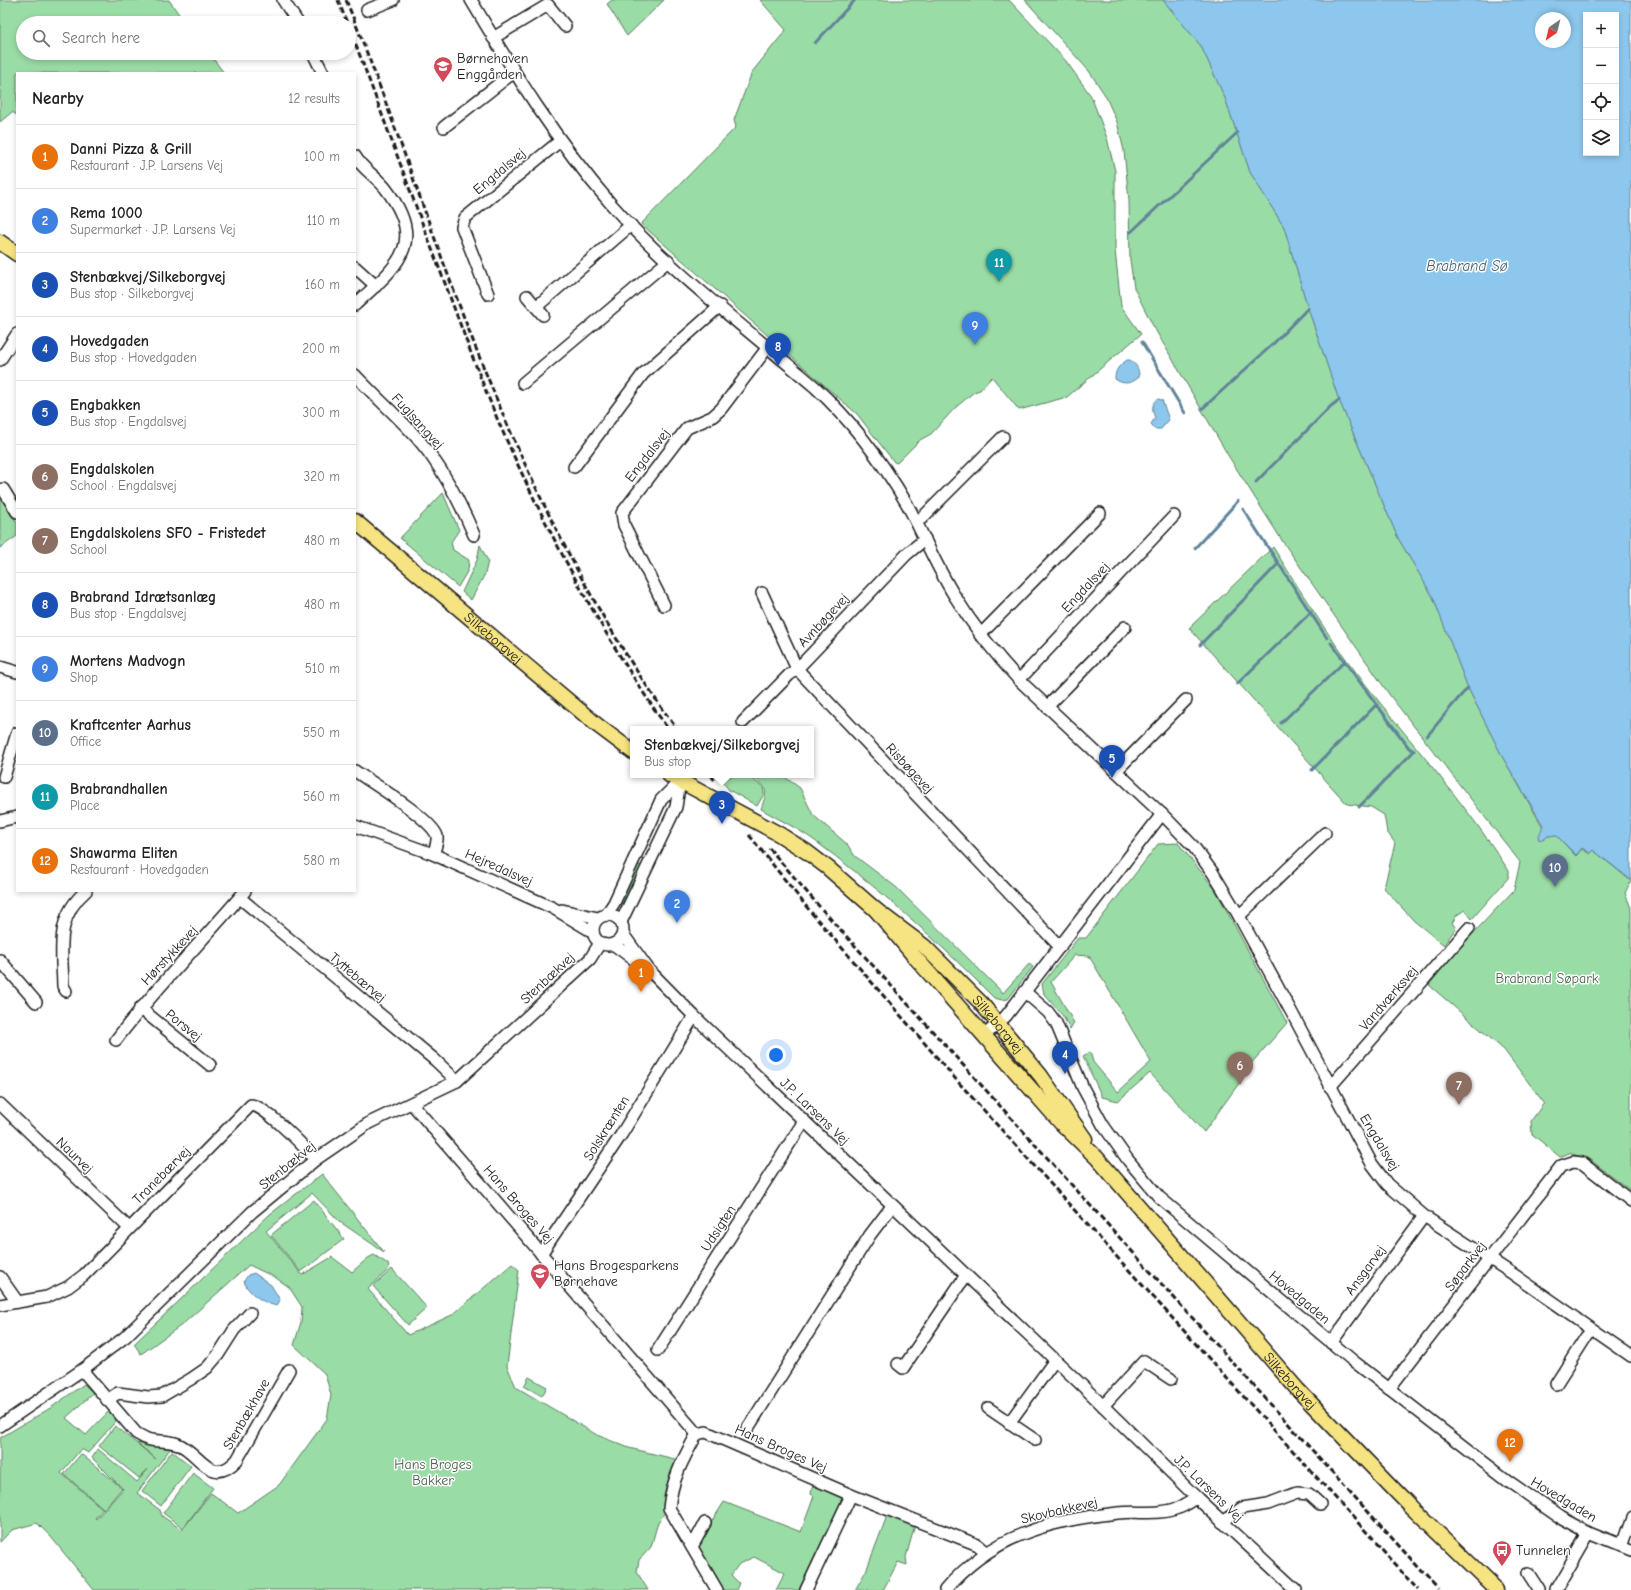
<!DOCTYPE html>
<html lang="en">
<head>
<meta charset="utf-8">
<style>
	body { margin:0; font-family:"Comic Neue",sans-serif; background:#f2f2f2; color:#202124 }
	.controls { position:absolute; right:12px; top:12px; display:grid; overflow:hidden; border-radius:0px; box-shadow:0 2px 6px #0003 }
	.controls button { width:36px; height:36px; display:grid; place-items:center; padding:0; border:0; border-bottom:1px solid #e0e0e0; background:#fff; color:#202124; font:20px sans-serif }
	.compass { position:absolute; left:1535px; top:12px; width:36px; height:36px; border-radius:50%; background:#fff; box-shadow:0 2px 6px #0003; rotate:215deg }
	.you { position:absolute; left:776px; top:1055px; width:14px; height:14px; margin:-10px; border:3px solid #fff; border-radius:50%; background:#1a73e8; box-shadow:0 0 0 6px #1a73e833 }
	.badge { display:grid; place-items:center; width:26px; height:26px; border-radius:50%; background:#ea580c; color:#fff; font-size:13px; font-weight:700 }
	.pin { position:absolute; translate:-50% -33px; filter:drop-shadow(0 1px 2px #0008) }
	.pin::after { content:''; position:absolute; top:21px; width:14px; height:12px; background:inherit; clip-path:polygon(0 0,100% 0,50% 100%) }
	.popup { position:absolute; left:630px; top:726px; width:184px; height:52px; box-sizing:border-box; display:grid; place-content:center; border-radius:0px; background:#fff; filter:drop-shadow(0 1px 3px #0005); font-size:13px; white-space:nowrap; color:#757577 }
	.popup b { font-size:15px; color:#202124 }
	.popup::after { content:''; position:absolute; left:50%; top:100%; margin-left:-8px; border:8px solid transparent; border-top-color:#fff }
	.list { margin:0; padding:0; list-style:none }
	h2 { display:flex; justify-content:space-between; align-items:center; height:52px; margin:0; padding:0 16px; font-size:17px }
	h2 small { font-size:13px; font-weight:400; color:#757577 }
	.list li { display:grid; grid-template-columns:26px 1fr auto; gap:12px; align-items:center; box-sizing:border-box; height:64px; padding:0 16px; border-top:1px solid #e0e0e0 }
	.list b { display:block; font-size:15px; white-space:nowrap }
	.list p { margin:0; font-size:13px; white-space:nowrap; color:#757577 }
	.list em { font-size:13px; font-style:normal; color:#757577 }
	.icon { flex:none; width:22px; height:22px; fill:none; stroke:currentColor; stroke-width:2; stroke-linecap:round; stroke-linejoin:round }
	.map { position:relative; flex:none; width:1631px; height:1590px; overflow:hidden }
	.search { position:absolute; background:#fff; box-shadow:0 2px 6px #0003; left:16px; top:16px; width:340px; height:44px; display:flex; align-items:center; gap:10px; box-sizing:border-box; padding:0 14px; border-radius:22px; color:#757577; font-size:15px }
	.panel { position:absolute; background:#fff; box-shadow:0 2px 6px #0003; left:16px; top:72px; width:340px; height:820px; border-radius:0px }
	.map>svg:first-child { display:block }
</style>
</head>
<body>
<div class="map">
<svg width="1631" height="1590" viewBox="0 0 1631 1590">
	<rect width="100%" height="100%" fill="#fff"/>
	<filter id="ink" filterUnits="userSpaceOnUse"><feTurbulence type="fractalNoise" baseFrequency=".025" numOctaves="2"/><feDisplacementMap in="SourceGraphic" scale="8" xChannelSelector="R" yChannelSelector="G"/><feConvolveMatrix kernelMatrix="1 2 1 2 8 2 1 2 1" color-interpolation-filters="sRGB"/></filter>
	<g filter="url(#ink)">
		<g fill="#9adca6" stroke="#5b7c61">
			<polygon points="0,0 169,0 185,23 23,23 23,53 209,53 224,73 17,73 17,115 12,112 0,122"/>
			<polygon points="612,0 664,0 627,36 607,4"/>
			<polygon points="760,0 1009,0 1066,61 1091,96 1107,138 1115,171 1115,250 1121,306 1141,334 1067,397 1019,410 992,377 980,390 974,392 955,408 931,434 920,440 897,463 894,462 857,414 641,224 736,127 734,120 752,72 786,30"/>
			<polygon points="1025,0 1163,0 1201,46 1225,98 1250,172 1284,227 1308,308 1339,400 1398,538 1433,597 1468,688 1503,758 1548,836 1556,835 1576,856 1582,849 1590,854 1593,850 1631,881 1625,893 1631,908 1631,1191 1589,1159 1569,1153 1560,1157 1532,1134 1531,1121 1544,1103 1504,1050 1429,985 1450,958 1514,890 1520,862 1391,697 1283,542 1229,457 1152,324 1134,288 1130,260 1129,200 1124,151 1117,122 1105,95 1089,71"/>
			<polygon points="0,491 17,523 17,536 0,548"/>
			<polygon points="443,493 459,530 451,542 453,550 469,560 468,570 458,587 400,538"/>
			<polygon points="480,545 488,561 485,574 471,600 462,592 477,560"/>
			<path d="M1273,547C1300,590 1327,635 1359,676C1409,741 1465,802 1509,871V877L1472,919L1465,910L1457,915L1452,923L1456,928L1444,945L1414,921L1384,888L1395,843L1387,832L1384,815L1371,807L1347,804L1189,628Z"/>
			<polygon points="733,775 748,775 763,787 764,794 757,806 729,790 721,780"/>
			<path d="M752,775H782L800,788L813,815L847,844L855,856L896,887L1003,993L1029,964L1033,967L1008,999L1002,1000L994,998C937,940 877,886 811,838C795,827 778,819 761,809C768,789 768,789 752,775Z"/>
			<polygon points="1178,843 1215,889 1287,1023 1241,1075 1242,1079 1204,1132 1150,1073 1118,1101 1102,1097 1083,1056 1090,1052 1093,1062 1118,1092 1151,1062 1089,956 1075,955 1051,982 1074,1023 1070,1030 1063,1016 1044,994 1042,984 1078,938 1086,938 1158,844"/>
			<polygon points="637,864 642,866 624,904 618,902"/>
			<polygon points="322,1174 384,1252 340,1222 312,1193 266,1231 302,1275 332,1257 352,1272 368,1258 374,1255 388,1264 389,1269 368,1289 408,1335 452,1315 512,1264 519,1270 507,1366 516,1387 597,1435 629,1448 679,1460 667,1510 658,1522 651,1547 639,1560 637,1572 648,1590 94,1590 51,1537 37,1523 12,1530 0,1542 0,1438 52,1407 84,1384 93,1393 66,1418 86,1435 109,1411 116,1421 88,1453 81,1449 61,1473 103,1509 95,1518 96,1519 123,1489 92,1458 98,1449 137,1482 148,1469 139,1478 99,1446 115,1426 156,1459 137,1443 170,1449 137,1493 160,1510 162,1516 182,1530 211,1493 238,1513 279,1485 327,1419 331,1395 325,1374 294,1345 301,1322 302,1307 289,1287 276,1278 249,1265 183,1324 141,1354 134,1344 269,1215"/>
			<polygon points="314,1200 344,1239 301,1272 271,1235"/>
			<polygon points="392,1269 427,1308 408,1325 373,1286"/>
			<polygon points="529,1377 547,1387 542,1396 524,1386"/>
			<polygon points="172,1451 191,1466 161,1506 142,1491"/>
			<polygon points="81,1454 122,1488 104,1509 64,1474"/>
			<polygon points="193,1473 213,1488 183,1528 163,1513"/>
			<polygon points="813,1483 841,1496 843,1503 799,1590 776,1590 785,1573 754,1557 739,1564 731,1575 739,1583 736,1590 718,1590 695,1548 724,1502 801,1532 814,1496 811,1494"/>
			<polygon points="887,1516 915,1525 906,1557 907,1565 898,1562 883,1590 855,1590 866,1571"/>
		</g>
		<g fill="#8dc7ed" stroke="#608399" fill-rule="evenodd">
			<path d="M1163,0H1631V880L1593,850L1590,853L1582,848L1576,855L1556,835L1548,836L1543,840L1538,839L1543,825L1503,758L1468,688L1433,597L1398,538L1339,400L1308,308L1284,227L1250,172L1225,98L1201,46ZM1586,15H1616V153H1586ZM1541,18H1565V42H1541Z"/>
			<path d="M1127,360H1130C1137,365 1139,369 1139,377C1132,384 1123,385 1115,379C1115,369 1119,366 1127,360Z"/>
			<path d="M1158,399L1162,400L1169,420L1161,429H1154L1151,424L1155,418C1152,411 1151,403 1158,399Z"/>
			<path d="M254,1273L271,1285L280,1300L277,1306C265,1304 247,1293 244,1281L248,1275Z"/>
		</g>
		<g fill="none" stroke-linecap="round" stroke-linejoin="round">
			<g stroke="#608399" stroke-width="3">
				<polyline points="815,43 855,0"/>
				<polyline points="1131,232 1237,133"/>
				<polyline points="1142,342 1185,413"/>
				<polyline points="1202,409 1272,345 1308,308"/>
				<polyline points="1256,482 1331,406 1339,400"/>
				<polyline points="1243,509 1327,638"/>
				<polyline points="1195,548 1238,501"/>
				<polyline points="1331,643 1409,748 1414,751 1359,807"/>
				<polyline points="1200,645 1278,564"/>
				<polyline points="1237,684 1311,612"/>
				<polyline points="1281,723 1344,662"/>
				<path d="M1427,736C1441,720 1453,703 1468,688"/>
				<polyline points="1312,770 1377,704"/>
			</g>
			<g stroke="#1c1c1c" stroke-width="14">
				<g id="minor">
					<polyline points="283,0 298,23"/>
					<path d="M471,0C513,71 556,141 611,204C670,271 747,329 815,387C852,421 882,461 907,504C923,534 936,566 954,595C973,626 994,653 1019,680L1166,818L1193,846L1213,873L1239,916L1293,1015L1372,1164L1387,1184L1424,1216L1513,1274L1631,1356"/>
					<polyline points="367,10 393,0"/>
					<polyline points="493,38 548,5 565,26"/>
					<polyline points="313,53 323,73"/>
					<polyline points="444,127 514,72"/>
					<path d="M355,156C362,169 377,177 386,189C429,245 395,267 355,305"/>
					<polyline points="355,267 376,286"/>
					<polyline points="488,294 462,227 465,218 560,141"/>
					<polyline points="527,296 543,315"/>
					<polyline points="536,307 631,225"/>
					<polyline points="0,360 17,334"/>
					<path d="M355,375C380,402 411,427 432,457C449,481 463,509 474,535"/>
					<polyline points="523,383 668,261"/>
					<polyline points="574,467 643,374 720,306"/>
					<polyline points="3,489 17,512"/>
					<polyline points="916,521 922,518 1003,437"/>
					<polyline points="762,593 797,669 1060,947"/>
					<polyline points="664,605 624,525 622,513 687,428 712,417 721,409 768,347"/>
					<polyline points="980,635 1100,513"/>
					<polyline points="0,667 17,672"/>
					<polyline points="1019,680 1174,516"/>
					<polyline points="1047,707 1125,627"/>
					<polyline points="743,722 789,675 797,669 907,554 925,539"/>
					<path d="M355,771C371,782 432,819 437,836C438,842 435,849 433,854"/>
					<polyline points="1116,771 1186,700"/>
					<polyline points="4,777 17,733"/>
					<polyline points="0,821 17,817"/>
					<polyline points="355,826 433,854 553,908 593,932"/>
					<polyline points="240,898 435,1060 457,1081"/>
					<polyline points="562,910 598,918"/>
					<circle cx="608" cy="930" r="15"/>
					<polyline points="606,915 614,903 661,800 680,781"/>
					<polyline points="1239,916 1325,833"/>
					<polyline points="621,922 676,807 680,781"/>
					<polyline points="623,934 649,970 694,1016 1091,1394 1197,1498 1296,1590"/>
					<polyline points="613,944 640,964"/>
					<polyline points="0,960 36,1002"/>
					<path d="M66,991L63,986C62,949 55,917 86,891"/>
					<polyline points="1025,992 1048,1012 1056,1023 1083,1088 1103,1125 1128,1160 1159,1197 1352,1360 1508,1481 1561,1518 1589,1533 1631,1550"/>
					<polyline points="140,1008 210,1065"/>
					<polyline points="984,1036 1006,1016 1162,814"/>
					<path d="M116,1040C156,987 203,941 245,891"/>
					<polyline points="1330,1087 1469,928"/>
					<polyline points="0,1104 129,1228"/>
					<polyline points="412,1104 697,1434"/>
					<polyline points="541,1254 621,1135 694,1016"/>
					<polyline points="0,1277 17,1301"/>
					<path d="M0,1305L47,1297L68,1287L84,1275L251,1105C264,1105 307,1149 315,1160"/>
					<polyline points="1331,1343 1424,1216"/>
					<polyline points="658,1350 804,1121"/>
					<polyline points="898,1364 903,1368 966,1275"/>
					<path d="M82,1370L136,1433C139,1435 143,1437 147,1439C156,1442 168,1440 178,1444C200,1453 211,1488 237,1460L289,1370"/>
					<polyline points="1556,1384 1591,1329"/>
					<polyline points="1389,1389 1561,1166 1573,1162 1582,1163 1631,1201"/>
					<polyline points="107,1400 118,1393 148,1397 162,1396 191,1379 207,1368 218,1355 234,1330 250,1313"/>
					<polyline points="1103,1406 1144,1361 1171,1379"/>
					<polyline points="988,1408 1035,1440"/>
					<polyline points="1009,1423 1055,1360"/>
					<polyline points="0,1426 82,1370 125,1337 252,1212 315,1160 369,1123 457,1081 590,959 600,943"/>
					<polyline points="748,1428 870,1235 892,1206"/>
					<polyline points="1222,1522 1242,1508 1268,1504 1297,1493 1309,1494 1320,1504"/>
					<polyline points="1621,1546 1631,1518"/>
					<polyline points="692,1547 705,1523"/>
					<polyline points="1528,1573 1539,1590"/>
					<path d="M717,1590L669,1508C672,1479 683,1459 697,1434L706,1432L851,1495L978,1545L986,1552"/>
					<polyline points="806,1590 851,1495"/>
					<path d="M945,1590C991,1536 1049,1520 1118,1513C1137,1511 1160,1515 1178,1508C1185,1506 1191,1501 1197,1498"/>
					<polyline points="1556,1590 1589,1533"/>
				</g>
			</g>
			<g stroke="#1c1c1c" stroke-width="17">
				<g id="major">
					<polyline points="0,242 17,254"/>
					<path id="s1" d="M355,521L597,725L633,752"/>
					<path id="s2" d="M669,775L779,834L807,852L828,868L876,910L924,946L981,1003L1041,1076L1085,1139"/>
					<path id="s3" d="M876,910L914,956L1061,1123L1097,1158L1298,1390L1411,1507L1497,1590"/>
				</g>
			</g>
			<use href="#minor" stroke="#fff" stroke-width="11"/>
			<use href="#major" stroke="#f6e381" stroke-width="14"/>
			<g stroke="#1c1c1c" stroke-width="3" stroke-dasharray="6 3" stroke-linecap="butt">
				<polyline points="338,0 347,23"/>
				<path d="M346,0C394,117 432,238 479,356C530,484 594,617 677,729"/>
				<path d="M349,27C382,113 413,200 446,286C463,332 480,378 499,423C546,530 601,633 668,729"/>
				<polyline points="711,775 715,781"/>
				<polyline points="749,835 810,911 960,1084 1419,1590"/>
				<polyline points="769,848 818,905 1439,1590"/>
			</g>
		</g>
	</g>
	<defs>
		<g id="school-pin" transform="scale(1)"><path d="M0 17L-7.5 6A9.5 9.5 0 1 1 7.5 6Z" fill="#d1495b" stroke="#fff"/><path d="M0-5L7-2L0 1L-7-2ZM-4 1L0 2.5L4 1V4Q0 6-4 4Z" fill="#fff"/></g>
		<g id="bus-pin" transform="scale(1)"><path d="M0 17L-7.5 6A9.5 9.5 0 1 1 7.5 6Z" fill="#d1495b" stroke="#fff"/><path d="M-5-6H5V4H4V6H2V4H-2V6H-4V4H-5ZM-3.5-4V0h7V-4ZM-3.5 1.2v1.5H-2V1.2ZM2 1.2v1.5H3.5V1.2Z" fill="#fff"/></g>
	</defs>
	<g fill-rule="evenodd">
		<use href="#school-pin" x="443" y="66"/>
		<use href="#school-pin" x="540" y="1273"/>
		<use href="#bus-pin" x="1502" y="1550"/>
	</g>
	<g text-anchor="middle" stroke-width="3" stroke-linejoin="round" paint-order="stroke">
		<g font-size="14" fill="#1c1c1c" stroke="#fff" text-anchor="start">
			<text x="457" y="63">Børnehaven<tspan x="457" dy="16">Enggården</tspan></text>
			<text x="554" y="1270">Hans Brogesparkens<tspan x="554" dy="16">Børnehave</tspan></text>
			<text x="1516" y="1555">Tunnelen</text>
		</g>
		<g font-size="14" fill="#1c1c1c" stroke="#fff">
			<text transform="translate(499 171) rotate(-40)" y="5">Engdalsvej</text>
			<text transform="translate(418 421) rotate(48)" y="5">Fuglsangvej</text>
			<text transform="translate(647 455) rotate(-52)" y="5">Engdalsvej</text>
			<text transform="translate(1085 587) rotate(-47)" y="5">Engdalsvej</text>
			<text transform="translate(823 620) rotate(-47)" y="5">Avnbøgevej</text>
			<text dy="5" stroke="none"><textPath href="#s1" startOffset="181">Silkeborgvej</textPath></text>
			<text transform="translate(910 768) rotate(47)" y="5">Risbøgevej</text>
			<text transform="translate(499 867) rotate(24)" y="5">Hejredalsvej</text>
			<text transform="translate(169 955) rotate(-47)" y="5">Hørstykkevej</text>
			<text transform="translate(358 977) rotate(40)" y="5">Tyttebærvej</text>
			<text transform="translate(547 978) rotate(-43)" y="5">Stenbækvej</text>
			<text transform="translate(1388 998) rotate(-49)" y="5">Vandværksvej</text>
			<text dy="5" stroke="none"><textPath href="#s2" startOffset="416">Silkeborgvej</textPath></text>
			<text transform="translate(184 1025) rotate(39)" y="5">Porsvej</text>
			<text transform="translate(815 1111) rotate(44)" y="5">J.P. Larsens Vej</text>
			<text transform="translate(606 1128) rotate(-58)" y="5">Solskrænten</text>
			<text transform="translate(1380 1142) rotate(59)" y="5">Engdalsvej</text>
			<text transform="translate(75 1155) rotate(44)" y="5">Naurvej</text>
			<text transform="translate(287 1165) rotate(-39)" y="5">Stenbækvej</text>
			<text transform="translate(161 1175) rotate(-45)" y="5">Tranebærvej</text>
			<text transform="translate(519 1204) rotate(49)" y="5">Hans Broges Vej</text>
			<text transform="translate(718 1228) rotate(-57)" y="5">Udsigten</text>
			<text transform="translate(1465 1266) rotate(-53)" y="5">Søparkvej</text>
			<text transform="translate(1365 1270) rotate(-54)" y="5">Ansgarvej</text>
			<text transform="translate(1300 1297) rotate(40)" y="5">Hovedgaden</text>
			<text dy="5" stroke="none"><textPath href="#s3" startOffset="627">Silkeborgvej</textPath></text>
			<text transform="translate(246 1414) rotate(-60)" y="5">Stenbækhave</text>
			<text transform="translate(781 1448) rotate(24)" y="5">Hans Broges Vej</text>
			<text transform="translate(1209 1488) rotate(44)" y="5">J.P. Larsens Vej</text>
			<text transform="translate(1564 1499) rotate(31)" y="5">Hovedgaden</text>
			<text transform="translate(1059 1510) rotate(-13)" y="5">Skovbakkevej</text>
		</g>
		<g font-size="14" fill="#485f4c" stroke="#fff">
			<text x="1547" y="983">Brabrand Søpark</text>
			<text x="433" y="1469">Hans Broges<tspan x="433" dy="16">Bakker</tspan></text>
		</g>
		<g font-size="15" font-style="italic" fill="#496070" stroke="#fff">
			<text x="1467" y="271">Brabrand Sø</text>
		</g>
	</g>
</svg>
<div class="controls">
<button>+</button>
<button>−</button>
<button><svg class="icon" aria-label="locate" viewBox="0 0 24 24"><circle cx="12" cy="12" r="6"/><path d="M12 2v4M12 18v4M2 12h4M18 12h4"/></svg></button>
<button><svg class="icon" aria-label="layers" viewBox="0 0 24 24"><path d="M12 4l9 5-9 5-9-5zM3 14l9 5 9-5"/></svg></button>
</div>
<svg class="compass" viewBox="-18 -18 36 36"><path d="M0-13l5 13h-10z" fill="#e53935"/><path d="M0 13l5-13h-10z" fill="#757577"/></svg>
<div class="you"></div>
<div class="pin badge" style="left:641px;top:992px;background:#e8710a">1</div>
<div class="pin badge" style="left:677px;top:923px;background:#3f7fe0">2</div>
<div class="pin badge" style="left:722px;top:824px;background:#1a4fb4">3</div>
<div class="popup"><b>Stenbækvej/Silkeborgvej</b>Bus stop</div>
<div class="pin badge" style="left:1065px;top:1074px;background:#1a4fb4">4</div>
<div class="pin badge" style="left:1112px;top:778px;background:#1a4fb4">5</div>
<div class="pin badge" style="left:1240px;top:1085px;background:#8d6e63">6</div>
<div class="pin badge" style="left:1459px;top:1105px;background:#8d6e63">7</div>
<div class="pin badge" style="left:778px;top:366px;background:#1a4fb4">8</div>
<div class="pin badge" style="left:975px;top:345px;background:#3f7fe0">9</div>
<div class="pin badge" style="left:1555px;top:887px;background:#5c6f8a">10</div>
<div class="pin badge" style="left:999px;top:282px;background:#0f9aa8">11</div>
<div class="pin badge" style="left:1510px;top:1462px;background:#e8710a">12</div>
<div class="search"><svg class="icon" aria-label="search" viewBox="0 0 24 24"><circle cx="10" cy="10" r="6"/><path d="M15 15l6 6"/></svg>Search here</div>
<section class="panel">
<h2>Nearby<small>12 results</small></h2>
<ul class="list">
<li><span class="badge" style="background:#e8710a">1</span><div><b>Danni Pizza &amp; Grill</b><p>Restaurant · J.P. Larsens Vej</p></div><em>100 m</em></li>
<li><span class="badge" style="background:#3f7fe0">2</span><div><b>Rema 1000</b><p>Supermarket · J.P. Larsens Vej</p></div><em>110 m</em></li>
<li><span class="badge" style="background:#1a4fb4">3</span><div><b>Stenbækvej/Silkeborgvej</b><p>Bus stop · Silkeborgvej</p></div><em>160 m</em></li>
<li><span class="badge" style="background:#1a4fb4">4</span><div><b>Hovedgaden</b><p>Bus stop · Hovedgaden</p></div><em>200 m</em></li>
<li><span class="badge" style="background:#1a4fb4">5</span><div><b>Engbakken</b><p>Bus stop · Engdalsvej</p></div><em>300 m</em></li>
<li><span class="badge" style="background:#8d6e63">6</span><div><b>Engdalskolen</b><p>School · Engdalsvej</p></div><em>320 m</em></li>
<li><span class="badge" style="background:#8d6e63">7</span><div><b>Engdalskolens SFO - Fristedet</b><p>School</p></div><em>480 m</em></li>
<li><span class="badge" style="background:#1a4fb4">8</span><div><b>Brabrand Idrætsanlæg</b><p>Bus stop · Engdalsvej</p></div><em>480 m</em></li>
<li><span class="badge" style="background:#3f7fe0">9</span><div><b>Mortens Madvogn</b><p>Shop</p></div><em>510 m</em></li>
<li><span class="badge" style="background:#5c6f8a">10</span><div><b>Kraftcenter Aarhus</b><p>Office</p></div><em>550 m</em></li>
<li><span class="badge" style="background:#0f9aa8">11</span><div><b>Brabrandhallen</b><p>Place</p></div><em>560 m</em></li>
<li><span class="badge" style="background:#e8710a">12</span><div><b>Shawarma Eliten</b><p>Restaurant · Hovedgaden</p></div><em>580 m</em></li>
</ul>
</section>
</div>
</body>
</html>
